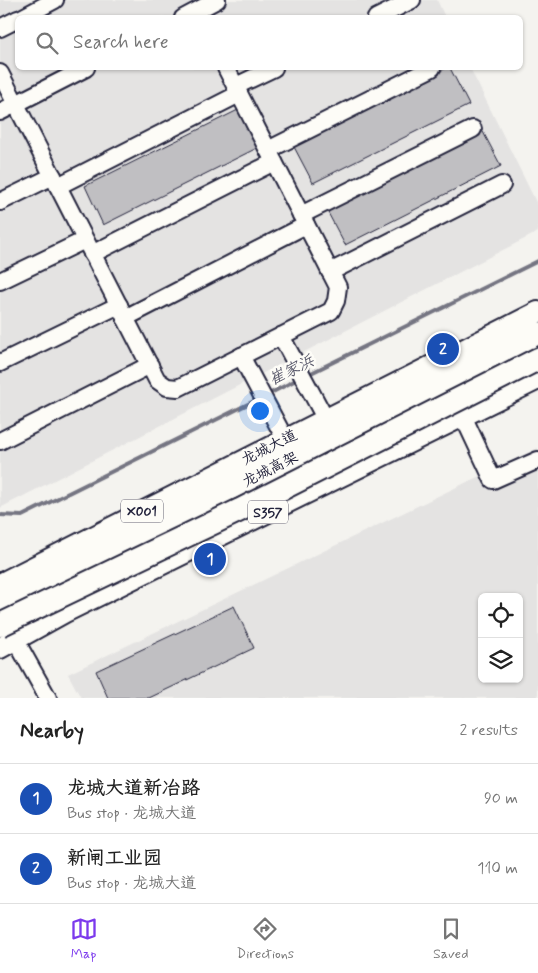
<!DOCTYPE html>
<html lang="en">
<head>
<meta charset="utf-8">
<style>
	body { margin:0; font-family:Mynerve,"LXGW WenKai TC",sans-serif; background:#f6f6f6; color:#222 }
	.controls { position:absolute; right:15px; bottom:15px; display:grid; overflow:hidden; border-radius:8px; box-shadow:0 1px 4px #0004 }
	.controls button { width:45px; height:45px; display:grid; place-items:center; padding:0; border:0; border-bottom:1px solid #e0e0e0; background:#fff; color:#222; font:25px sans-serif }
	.you { position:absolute; left:259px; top:410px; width:18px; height:18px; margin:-12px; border:4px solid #fff; border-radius:50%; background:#1a73e8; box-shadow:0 0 0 8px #1a73e833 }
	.badge { display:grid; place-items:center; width:32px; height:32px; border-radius:50%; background:#7c3aed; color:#fff; font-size:16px; font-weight:700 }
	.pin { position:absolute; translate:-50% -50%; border:2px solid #fff; box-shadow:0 1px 5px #0006 }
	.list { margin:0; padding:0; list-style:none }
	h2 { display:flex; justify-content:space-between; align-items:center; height:65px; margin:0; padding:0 20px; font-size:21px }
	h2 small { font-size:16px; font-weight:400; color:#767676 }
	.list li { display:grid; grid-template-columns:32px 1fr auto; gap:15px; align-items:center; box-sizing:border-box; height:70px; padding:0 20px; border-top:1px solid #e0e0e0 }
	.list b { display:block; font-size:19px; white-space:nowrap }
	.list p { margin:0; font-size:16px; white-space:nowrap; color:#767676 }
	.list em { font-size:16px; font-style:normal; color:#767676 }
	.icon { flex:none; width:28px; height:28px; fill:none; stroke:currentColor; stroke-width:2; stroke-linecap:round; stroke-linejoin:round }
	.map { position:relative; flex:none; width:538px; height:698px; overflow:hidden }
	.search { position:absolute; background:#fff; box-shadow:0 1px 4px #0004; left:15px; right:15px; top:15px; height:55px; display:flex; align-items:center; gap:12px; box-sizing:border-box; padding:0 18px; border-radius:8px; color:#767676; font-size:19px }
	.sheet { height:205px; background:#fff }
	nav { display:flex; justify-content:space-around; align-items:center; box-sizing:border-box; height:70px; border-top:1px solid #e0e0e0; background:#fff; font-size:14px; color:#767676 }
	nav a { display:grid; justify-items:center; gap:2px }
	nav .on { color:#7c3aed }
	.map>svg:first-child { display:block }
</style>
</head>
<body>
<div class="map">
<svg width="538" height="698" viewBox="0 0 538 698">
	<rect width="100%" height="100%" fill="#f4f3ef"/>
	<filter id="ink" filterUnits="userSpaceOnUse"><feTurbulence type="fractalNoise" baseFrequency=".02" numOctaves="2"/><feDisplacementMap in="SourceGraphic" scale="10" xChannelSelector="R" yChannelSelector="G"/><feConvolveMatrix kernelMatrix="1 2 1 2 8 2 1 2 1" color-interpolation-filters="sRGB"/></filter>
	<g filter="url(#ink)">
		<g fill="#e4e3e2" fill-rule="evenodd">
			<polygon points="0,0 437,0 445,17 18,18 18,68 470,68 538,206 538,232 0,508"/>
			<path d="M538,448V698H81L68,674ZM482,597H519V679H482Z"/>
		</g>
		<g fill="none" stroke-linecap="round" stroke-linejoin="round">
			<g stroke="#757582" stroke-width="4">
				<polyline points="307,375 538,261"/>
				<polyline points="267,395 298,379"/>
				<polyline points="0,515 22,516 258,399"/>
			</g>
		</g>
		<g fill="#c0bfc2" stroke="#22223b">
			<polygon points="446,68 450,68 469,105 313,183 293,145"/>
			<polygon points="240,109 259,147 103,225 85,186"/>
			<polygon points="481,128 501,166 345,245 325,207"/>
			<polygon points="234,606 254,648 149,698 108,698 96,671"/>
		</g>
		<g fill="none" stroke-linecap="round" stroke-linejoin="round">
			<g stroke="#22223b" stroke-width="20">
				<g id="minor">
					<polyline points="21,18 55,0"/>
					<polyline points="183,18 217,0"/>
					<polyline points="376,18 412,0"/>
					<polyline points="0,28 18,19"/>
					<polyline points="0,73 157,380 167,387 178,388 331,311 336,301 338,287 226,68"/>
					<polyline points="236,86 274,68"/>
					<polyline points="0,112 86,68"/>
					<polyline points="268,150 432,68"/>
					<polyline points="58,186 239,94"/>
					<polyline points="0,202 53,176"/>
					<polyline points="301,215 473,129"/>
					<polyline points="92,254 274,162"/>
					<polyline points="330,272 502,185"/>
					<polyline points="0,281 85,240"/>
					<polyline points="125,318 306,225"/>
					<polyline points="281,336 325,418"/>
					<polyline points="241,356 285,439"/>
					<polyline points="0,363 119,305"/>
					<polyline points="463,416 493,480 538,460"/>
					<polyline points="0,441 150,365"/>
					<polyline points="10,630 48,698"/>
				</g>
			</g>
			<g stroke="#22223b" stroke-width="24">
				<g id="major">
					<polyline points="0,584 538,312"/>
					<polyline points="0,648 65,612 538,379"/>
				</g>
			</g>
			<g stroke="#22223b" stroke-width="26">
				<polyline id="highway" points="0,602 59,575 538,333"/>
			</g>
			<use href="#minor" stroke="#fdfcf7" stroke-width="16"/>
			<use href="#major" stroke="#fdfcf7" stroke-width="20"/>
			<use href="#highway" stroke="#fdfcf7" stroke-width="22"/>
			<g stroke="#22223b" stroke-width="26" stroke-linecap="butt">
				<polyline id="highway-bridge" points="0,625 240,510 538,359"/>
			</g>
			<use href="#highway-bridge" stroke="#fdfcf7" stroke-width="22"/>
		</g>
	</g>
	<g text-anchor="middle" stroke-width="5" stroke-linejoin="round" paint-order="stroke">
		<g fill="#fdfcf7" stroke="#646373" stroke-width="1">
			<rect x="121" y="499.5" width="42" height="23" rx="4"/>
			<rect x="248" y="500.5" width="40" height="23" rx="4"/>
		</g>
		<g font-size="14" font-weight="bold" fill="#22223b">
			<text x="142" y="516">X001</text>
			<text x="268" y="517">S357</text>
		</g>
		<g font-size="15" fill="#22223b" stroke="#fdfcf7">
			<text transform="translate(269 447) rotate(-27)" y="5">龙城大道</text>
			<text transform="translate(270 469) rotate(-27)" y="5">龙城高架</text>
		</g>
		<g font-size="16" font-style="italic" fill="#59596b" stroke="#fdfcf7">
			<text transform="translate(291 369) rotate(-26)" y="6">崔家浜</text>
		</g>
	</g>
</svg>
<div class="controls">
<button><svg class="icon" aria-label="locate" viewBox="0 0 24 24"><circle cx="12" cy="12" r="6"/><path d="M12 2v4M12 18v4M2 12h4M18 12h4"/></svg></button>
<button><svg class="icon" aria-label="layers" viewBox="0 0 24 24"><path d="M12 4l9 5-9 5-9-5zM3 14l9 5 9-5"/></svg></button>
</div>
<div class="you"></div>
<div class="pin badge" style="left:210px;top:559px;background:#1a4fb4">1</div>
<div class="pin badge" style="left:443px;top:349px;background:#1a4fb4">2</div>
<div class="search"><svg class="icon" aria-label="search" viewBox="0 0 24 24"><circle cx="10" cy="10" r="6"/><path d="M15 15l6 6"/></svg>Search here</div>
</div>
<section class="sheet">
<h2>Nearby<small>2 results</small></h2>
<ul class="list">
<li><span class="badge" style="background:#1a4fb4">1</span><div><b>龙城大道新冶路</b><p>Bus stop · 龙城大道</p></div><em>90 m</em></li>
<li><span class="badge" style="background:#1a4fb4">2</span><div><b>新闸工业园</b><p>Bus stop · 龙城大道</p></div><em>110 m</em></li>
</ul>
</section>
<nav>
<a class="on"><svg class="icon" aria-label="map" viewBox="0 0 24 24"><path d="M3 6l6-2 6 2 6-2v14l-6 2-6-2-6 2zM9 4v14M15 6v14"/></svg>Map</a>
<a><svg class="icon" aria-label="directions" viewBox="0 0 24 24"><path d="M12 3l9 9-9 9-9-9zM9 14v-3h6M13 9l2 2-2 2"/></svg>Directions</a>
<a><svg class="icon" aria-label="saved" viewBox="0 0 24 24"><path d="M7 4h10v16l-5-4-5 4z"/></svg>Saved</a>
</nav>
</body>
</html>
